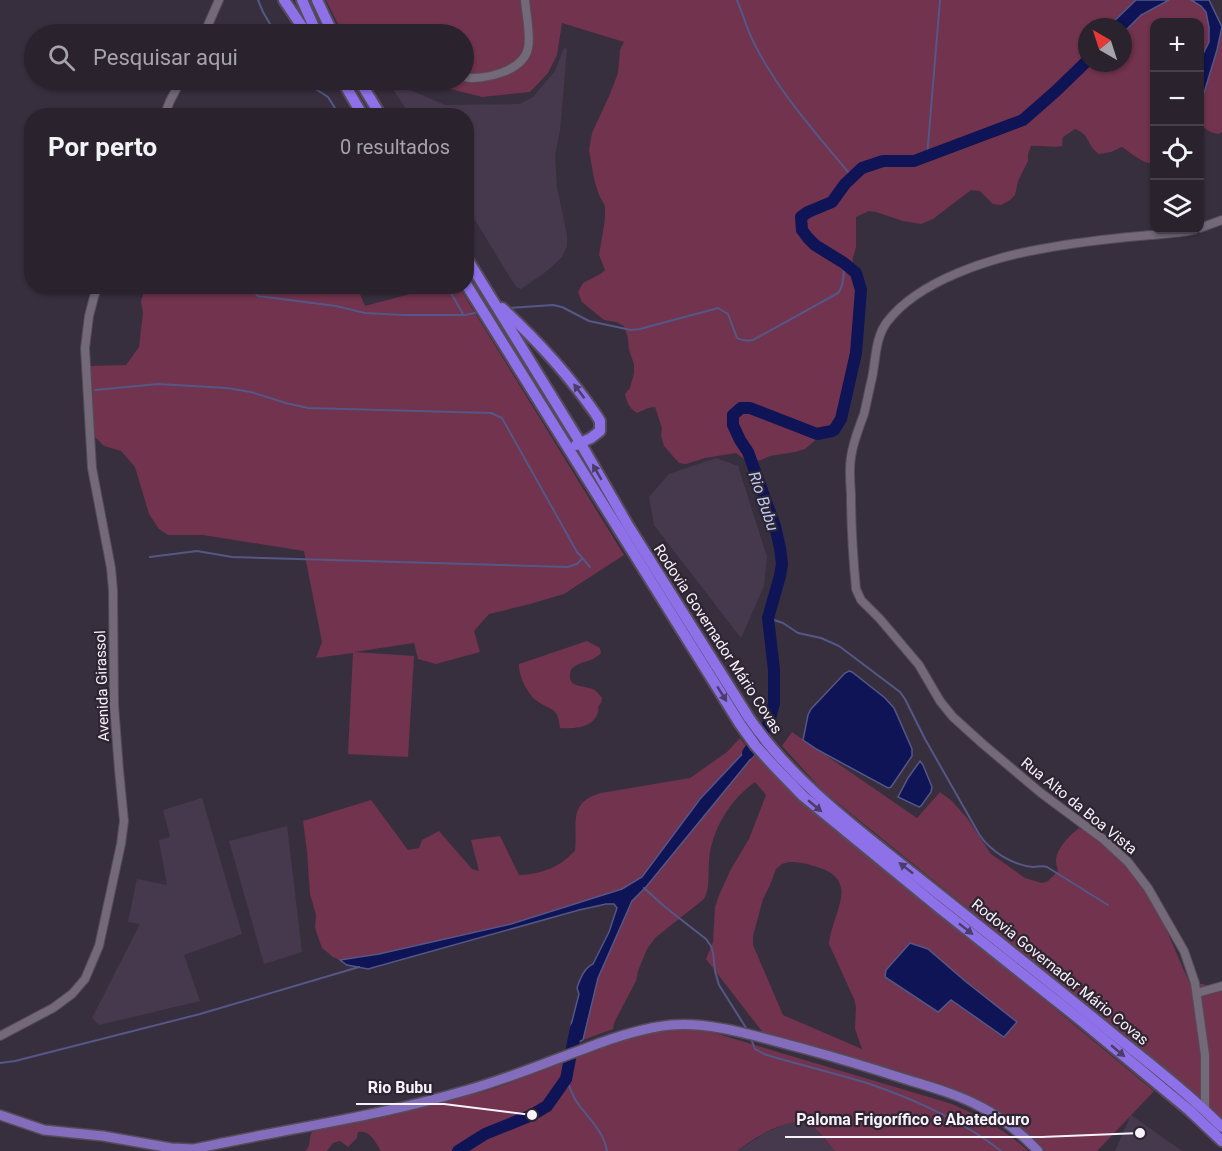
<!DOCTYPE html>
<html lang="pt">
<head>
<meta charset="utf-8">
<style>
	body { margin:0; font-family:Roboto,sans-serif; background:#322b36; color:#f1f3f6 }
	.controls { position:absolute; right:18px; top:18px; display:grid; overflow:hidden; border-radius:12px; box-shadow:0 2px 4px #0004 }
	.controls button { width:54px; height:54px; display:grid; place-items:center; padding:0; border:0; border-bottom:2px solid #46404a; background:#2a232e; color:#f1f3f6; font:30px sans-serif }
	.compass { position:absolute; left:1078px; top:18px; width:54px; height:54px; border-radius:50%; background:#2a232e; box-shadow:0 2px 4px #0004; rotate:321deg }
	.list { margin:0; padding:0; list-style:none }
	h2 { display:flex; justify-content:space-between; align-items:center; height:78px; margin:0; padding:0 24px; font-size:26px }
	h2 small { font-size:20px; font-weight:400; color:#a5a4aa }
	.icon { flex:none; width:33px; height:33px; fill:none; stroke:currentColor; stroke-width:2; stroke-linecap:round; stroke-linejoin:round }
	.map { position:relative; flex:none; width:1222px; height:1151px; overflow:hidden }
	.search { position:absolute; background:#2a232e; box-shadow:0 2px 4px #0004; left:24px; top:24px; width:450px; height:66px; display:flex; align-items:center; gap:15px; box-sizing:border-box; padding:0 21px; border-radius:33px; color:#a5a4aa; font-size:22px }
	.panel { position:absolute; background:#2a232e; box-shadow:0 2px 4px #0004; left:24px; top:108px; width:450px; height:186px; border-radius:24px }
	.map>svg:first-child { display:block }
</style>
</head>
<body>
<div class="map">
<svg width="1222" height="1151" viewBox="0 0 1222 1151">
	<rect width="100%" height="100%" fill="#382f3e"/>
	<g fill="#46394d">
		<polygon points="564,48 567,49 560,130 555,155 557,188 567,235 567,246 562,257 547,271 521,289 516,287 467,207 466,116 410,115 387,80 445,105 520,104 533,97 555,71"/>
		<polygon points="716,458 738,466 767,557 764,586 741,638 654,525 649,497 669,474"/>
		<polygon points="202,798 242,934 184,955 200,1001 99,1025 92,1018 140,924 128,922 137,879 167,885 159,840 170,837 163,810"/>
		<polygon points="287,826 302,952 264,964 229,841"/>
		<polygon points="1131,1115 1182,1151 1115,1151"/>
		<polygon points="788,1123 804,1123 813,1126 835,1151 737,1151 765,1133"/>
	</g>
	<g fill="#71334d" fill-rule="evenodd">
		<path d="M326,0H1136L1108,27H1087V52L1080,61L1081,74L1091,63H1123V33L1141,15L1168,0H1191L1201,6L1206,12L1209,27V42L1200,60V22H1154V164C1141,163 1133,154 1122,147L1111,152L1099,154C1087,146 1090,134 1075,129L1063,137L1062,146C1052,148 1042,145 1031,146L1028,154V161L1018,181L1015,195L1010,200L1001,205L993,204L980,191L971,190L933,219L921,224L903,221L876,212L869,211L856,217V247L853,258L852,270L858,286L863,292L864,296L861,306L862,315L856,370L848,401L839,420L805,449L795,452L770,456L761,460L748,462L736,453L705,458L686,464L679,463L664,446L661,436L662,428L655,407L648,408L637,413C629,408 627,403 625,394L630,388L634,373V364L629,350L628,338L624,326L616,322L604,320L582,302L578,292L583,283L602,273L605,270L599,255L605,219V206L599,195L594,179L589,150L592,133L610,94L618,73L620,50L624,42L562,23L557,55L548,73L530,92L482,97L416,80H464V34H346L337,22Z"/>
		<path d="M1222,27V132L1219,134C1210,133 1201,128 1200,118C1197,105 1204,93 1208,81C1213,64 1220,46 1222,27Z"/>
		<polygon points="146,287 357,287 365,306 436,287 459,287 624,555 564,594 530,604 489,614 474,631 480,652 436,664 418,659 414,643 354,652 414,656 408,757 348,754 353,653 316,658 322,642 304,551 203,535 168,535 159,529 149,514 135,467 121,451 104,446 95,437 89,366 126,365 139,347 143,313 141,301"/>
		<path d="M587,641L600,648L601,653C591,663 584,660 575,666C572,668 570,670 570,674C568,690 588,684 596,691C598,693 600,696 602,698C602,702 600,704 598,707C598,709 599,711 598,712C594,728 573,729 560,728C558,707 552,711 537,701C528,695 518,675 519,664Z"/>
		<path d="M792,732L917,818L940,792L952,801L967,818L991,854L1025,878L1042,883L1048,881L1058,871C1057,867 1056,864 1056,861C1056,849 1070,835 1079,828L1092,834L1128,866L1151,894L1182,966L1190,983L1203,984L1222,991V1118L1147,1053L823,791L782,746Z"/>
		<path d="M740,738L748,748L700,799L642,877L622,889L511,924L379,954L340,960L333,957L322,948L315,928L316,915L310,894L307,851L303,821L371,800L408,850L419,848L422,840L439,831L472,869L479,871L471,840L500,836L519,875C532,875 548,871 559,864C565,861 570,855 575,851C578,825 567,802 601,793L690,778L727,752Z"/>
		<path d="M754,747L967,936L1154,1091L1101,1147L1097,1151H1045L995,1110L764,1034L706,959L713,942L715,907L720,893L731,869L749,839L766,795L755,782C730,800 711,830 709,862C708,875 710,888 704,899L655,938L647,949L638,971L636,981L614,1023L613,1029L583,1040L598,978L632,901L646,887ZM789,862C801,862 808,864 820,868C861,882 831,915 829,944L854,999L856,1007L855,1029L862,1049L783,1015L753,945V936L763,899L770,885L776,869L782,864ZM928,949L965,981L1017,1022L1003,1037L950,999Z"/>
		<path d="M692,1029L708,1031L952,1104C979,1116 1006,1130 1028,1151H835C829,1144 820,1132 813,1127C792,1111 754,1139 737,1151H381C375,1142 371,1130 358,1132L357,1138L348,1147L340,1141L333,1143L327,1151H305C312,1146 308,1138 312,1132L435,1104L492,1089L509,1083L584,1050L645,1030Z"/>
	</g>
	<g fill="#0e1455" stroke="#545787" stroke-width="1.5">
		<polygon points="1136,0 1169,0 1141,15 1123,33 1123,27 1108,27"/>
		<polygon points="1191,0 1209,0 1222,27 1217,50 1200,106 1200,60 1209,42 1209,27 1206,12 1201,6"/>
		<polygon points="849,671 852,672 885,698 894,708 912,749 912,756 891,787 888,788 818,750 803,740 808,715 811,709 845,673"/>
		<path d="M754,747V755L646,887L632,901L598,978L583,1040L570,1045L571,1025L579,994L577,988C580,979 584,968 593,964L609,932L617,908L614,904H606L579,910L368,969L347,965L340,960L379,954L511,924L622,889L642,877L700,799L748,748Z"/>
		<polygon points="920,761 923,765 932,787 931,792 921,806 919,807 898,797 908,778"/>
		<polygon points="910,943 928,949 965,981 1017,1022 1004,1037 951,1000 938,1012 885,977 886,970"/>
	</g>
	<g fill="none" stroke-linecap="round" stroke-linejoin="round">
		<g stroke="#545787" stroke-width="2">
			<polyline points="258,0 263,12 270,24"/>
			<path d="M737,0C743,14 747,30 754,43C779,93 817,134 852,177"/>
			<polyline points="307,80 314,88 328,97 340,116"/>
			<polyline points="927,157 940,0"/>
			<polyline points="249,286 258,296 336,306 365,313 404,315 465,315 479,312"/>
			<polyline points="447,286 463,314"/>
			<path d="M509,308L553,305L562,307L589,321L631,330L640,329L718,308L728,314L737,338C742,341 747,341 753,340L838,293C844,286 844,272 844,263"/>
			<polyline points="95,390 158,384 227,388 251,392 286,403 308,408 491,413 502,418 577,552 590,567"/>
			<polyline points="150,557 197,551 232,557 568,567 577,564 582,559"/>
			<path d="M768,618L783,623L798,633L821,638L839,646L900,692L905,699L925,739L979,834C990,851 1012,865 1033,867C1038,867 1042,865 1047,867L1108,905"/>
			<polyline points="644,888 665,907 706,939 711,946 713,952 715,971 719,985 748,1031"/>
			<path d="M751,1039L755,1049L764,1054C799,1065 835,1073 870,1084C916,1100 963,1121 1001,1151"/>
			<polyline points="0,1063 15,1061 200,1014 359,967"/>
			<path d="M566,1079C570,1087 573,1098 579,1105C590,1120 604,1132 607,1151"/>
		</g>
		<g stroke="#0e1455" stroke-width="12">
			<polyline points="748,753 769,723 774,703 774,670 768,618 780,576 782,564 780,548 775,526 748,452 740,440 733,425 733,415 741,408 750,408 817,434 832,431 834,430 841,419 856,353 861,290 856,273 844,263 815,245 808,238 802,230 801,217 808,212 832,202 845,184 862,168 883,161 914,161 1023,120 1056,91 1087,61"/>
			<polyline points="458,1151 485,1134 532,1115 547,1106 566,1079 576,1028"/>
		</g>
		<g stroke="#544c58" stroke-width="10">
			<g id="tertiary">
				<polyline points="204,34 219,0"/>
				<path d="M464,77C483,81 524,71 528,48C531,36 526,13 525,0"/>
				<polyline points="164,116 170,101 181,80"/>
				<polyline points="1200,228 1222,220"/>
				<path d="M1194,230C1177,234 1158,234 1140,236C1107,239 1073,243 1041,249C991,258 919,280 887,322C875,338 876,359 872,378C869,390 867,402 864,414C859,428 853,442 851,457C849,469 850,482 851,494C851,526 853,557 856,589L861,600L880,619L919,665L940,701L953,717L984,745L1041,793L1103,839L1128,862L1148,888L1184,951L1195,983L1205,1055V1110"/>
				<polyline points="1197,993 1222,986"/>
				<polyline points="0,1036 53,1008 72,994 85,979 99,946 121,844 124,821 119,770 114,705 113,590 111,568 92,468 85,348 89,316 94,297 98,286"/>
			</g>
		</g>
		<g stroke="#544c58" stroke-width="12">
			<path id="primary" d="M0,1115L44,1130L103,1136L171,1148L194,1149C284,1129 376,1117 464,1091C505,1080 544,1063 584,1049C612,1038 641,1028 671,1025C714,1021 764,1039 805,1049C838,1058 871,1068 905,1079C931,1087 957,1094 981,1107C1002,1118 1022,1134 1038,1151"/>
		</g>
		<g stroke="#544c58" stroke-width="14">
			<g id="motorway">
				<polyline points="284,0 307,34"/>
				<polyline points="302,0 317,34"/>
				<polyline points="317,0 333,34"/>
				<polyline points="342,80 363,116"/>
				<polyline points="359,80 381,116"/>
				<path d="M466,257L581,444L629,527L749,718C793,782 856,828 916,876C984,930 1052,984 1118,1038C1154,1067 1190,1095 1222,1127"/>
				<polyline points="466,284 740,724 755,745 773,765 803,796 937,906 1083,1022 1189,1110 1222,1141"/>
				<path d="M502,308C537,340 568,374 595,413L600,421V431L591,438L576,445"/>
			</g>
		</g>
		<use href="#tertiary" stroke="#736979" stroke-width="8"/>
		<use href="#primary" stroke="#836dbc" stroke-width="9"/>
		<use href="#motorway" stroke="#8e70e9" stroke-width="10"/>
	</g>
	<defs><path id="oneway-solid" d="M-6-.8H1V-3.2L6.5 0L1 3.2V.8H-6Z" transform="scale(1.5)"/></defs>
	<g fill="#4b3c6a">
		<use href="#oneway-solid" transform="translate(579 391) rotate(-127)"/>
		<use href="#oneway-solid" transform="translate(597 472) rotate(-120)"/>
		<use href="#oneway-solid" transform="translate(722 694) rotate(58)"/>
		<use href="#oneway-solid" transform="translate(815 806) rotate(40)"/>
		<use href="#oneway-solid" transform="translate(906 868) rotate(-142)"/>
		<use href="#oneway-solid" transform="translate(966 929) rotate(38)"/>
		<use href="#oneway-solid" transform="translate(1118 1051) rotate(40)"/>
	</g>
	<g text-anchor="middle" stroke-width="4.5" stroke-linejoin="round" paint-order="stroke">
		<g font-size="15" fill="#f8f2fb" stroke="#2e2533">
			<text transform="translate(718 639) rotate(57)" y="5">Rodovia Governador Mário Covas</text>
			<text transform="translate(102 686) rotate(-92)" y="5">Avenida Girassol</text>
			<text transform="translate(1079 806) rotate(39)" y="5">Rua Alto da Boa Vista</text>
			<text transform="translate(1060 972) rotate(39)" y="5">Rodovia Governador Mário Covas</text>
		</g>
		<g font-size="16" font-style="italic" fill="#bbc8f1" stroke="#2e2533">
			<text transform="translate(764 501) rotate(71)" y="6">Rio Bubu</text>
		</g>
	</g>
	<path fill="none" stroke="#f8f2fb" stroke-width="2" d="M532 1115L444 1104H356M1140 1133L1042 1137H785"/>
	<g fill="#f8f2fb" stroke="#2e2533" stroke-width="2">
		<circle cx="532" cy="1115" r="6"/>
		<circle cx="1140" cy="1133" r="6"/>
	</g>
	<g font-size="16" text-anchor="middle" font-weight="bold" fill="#f8f2fb" stroke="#2e2533" stroke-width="4.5" stroke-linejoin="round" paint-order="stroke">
		<text x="400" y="1093">Rio Bubu</text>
		<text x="913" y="1125">Paloma Frigorífico e Abatedouro</text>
	</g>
</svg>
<div class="controls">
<button>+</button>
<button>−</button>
<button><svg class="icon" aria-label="locate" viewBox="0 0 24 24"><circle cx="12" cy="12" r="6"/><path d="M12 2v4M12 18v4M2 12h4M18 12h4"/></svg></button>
<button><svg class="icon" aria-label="layers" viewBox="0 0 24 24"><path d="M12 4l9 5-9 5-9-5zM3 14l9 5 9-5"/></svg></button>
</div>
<svg class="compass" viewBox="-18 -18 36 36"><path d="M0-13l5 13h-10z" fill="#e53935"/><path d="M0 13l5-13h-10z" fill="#a5a4aa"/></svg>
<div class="search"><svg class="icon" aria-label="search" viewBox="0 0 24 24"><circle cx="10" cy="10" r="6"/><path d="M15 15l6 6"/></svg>Pesquisar aqui</div>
<section class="panel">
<h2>Por perto<small>0 resultados</small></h2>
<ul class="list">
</ul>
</section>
</div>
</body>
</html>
